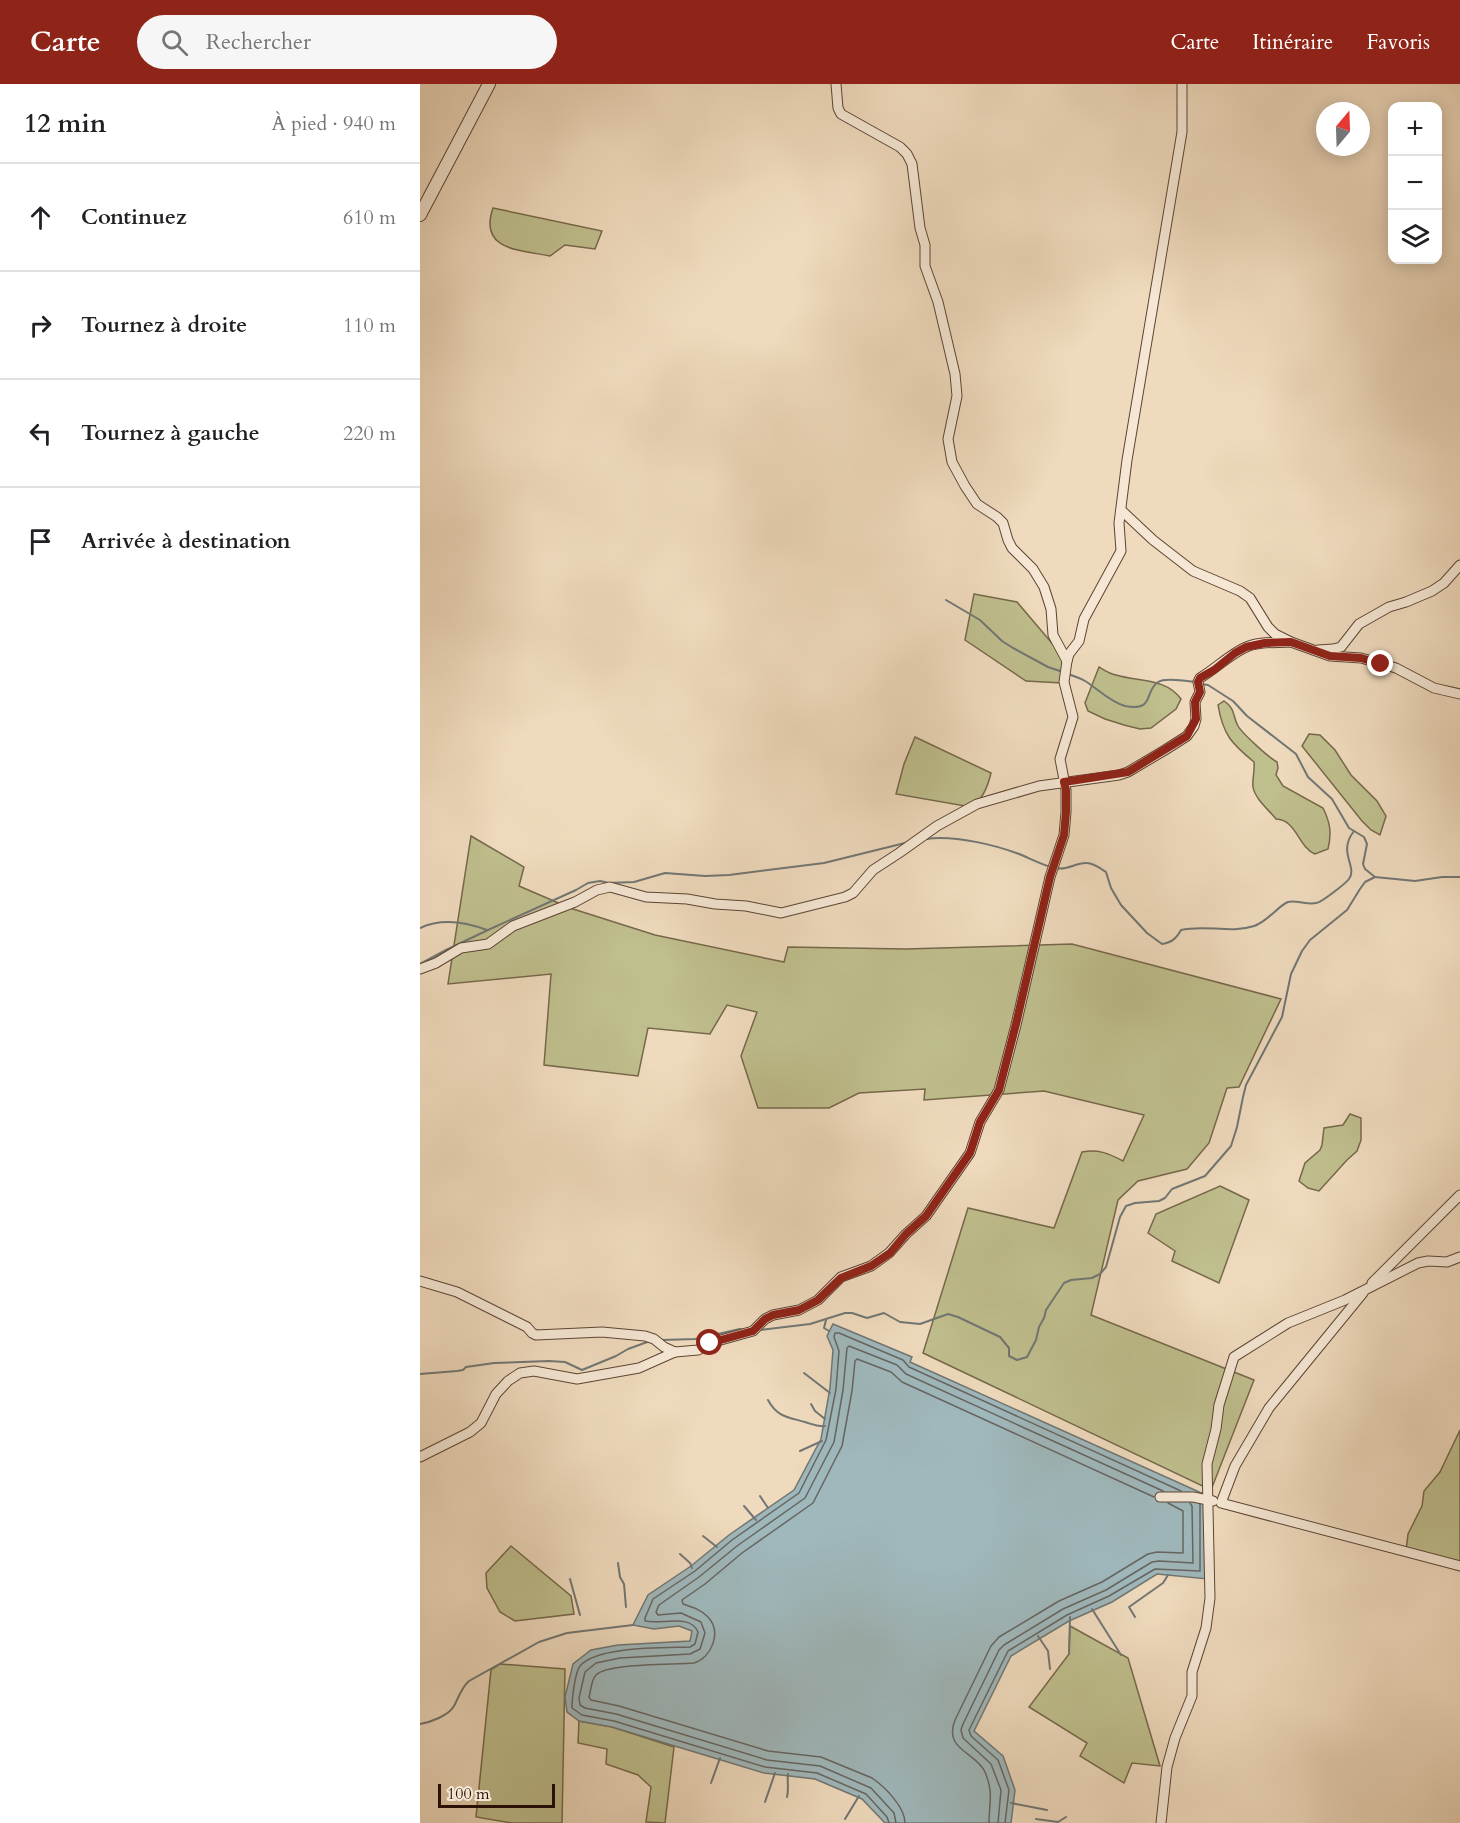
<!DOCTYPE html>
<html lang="fr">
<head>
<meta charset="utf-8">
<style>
	body { margin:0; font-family:Cardo,serif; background:#f6f6f6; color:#202124 }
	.controls { position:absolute; right:18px; top:18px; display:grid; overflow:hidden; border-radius:12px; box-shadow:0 3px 15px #0003 }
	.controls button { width:54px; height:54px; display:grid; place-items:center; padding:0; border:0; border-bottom:2px solid #e0e0e0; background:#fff; color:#202124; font:30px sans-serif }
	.compass { position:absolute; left:896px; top:18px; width:54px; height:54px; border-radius:50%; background:#fff; box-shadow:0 3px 15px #0003; rotate:19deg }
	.scale { position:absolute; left:18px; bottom:15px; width:117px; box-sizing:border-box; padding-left:6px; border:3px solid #2c1206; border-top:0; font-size:16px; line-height:21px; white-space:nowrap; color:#2c1206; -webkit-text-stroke:4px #f5e7d4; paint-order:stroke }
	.stop { position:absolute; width:18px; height:18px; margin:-14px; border:4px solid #8f2418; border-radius:50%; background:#fff }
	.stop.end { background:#8f2418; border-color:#fff; box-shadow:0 2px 6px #0008 }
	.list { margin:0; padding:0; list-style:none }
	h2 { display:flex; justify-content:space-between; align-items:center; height:78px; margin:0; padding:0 24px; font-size:26px }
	h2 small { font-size:20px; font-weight:400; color:#757577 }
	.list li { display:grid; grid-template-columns:39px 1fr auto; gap:18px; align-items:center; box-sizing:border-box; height:108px; padding:0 24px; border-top:2px solid #e0e0e0 }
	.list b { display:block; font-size:22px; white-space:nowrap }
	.list em { font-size:20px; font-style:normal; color:#757577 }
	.icon { flex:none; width:33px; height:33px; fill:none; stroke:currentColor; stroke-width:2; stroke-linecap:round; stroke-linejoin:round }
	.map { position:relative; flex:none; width:1040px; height:1739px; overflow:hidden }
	header { display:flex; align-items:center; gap:36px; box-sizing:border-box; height:84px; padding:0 30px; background:#8f2418; color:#fff }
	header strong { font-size:28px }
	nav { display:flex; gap:33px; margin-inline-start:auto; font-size:21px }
	.search { width:420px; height:54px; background:#f6f6f6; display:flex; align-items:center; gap:15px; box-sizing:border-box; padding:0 21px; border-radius:33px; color:#757577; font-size:22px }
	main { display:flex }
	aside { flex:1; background:#fff }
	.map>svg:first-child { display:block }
</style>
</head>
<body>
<header>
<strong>Carte</strong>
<div class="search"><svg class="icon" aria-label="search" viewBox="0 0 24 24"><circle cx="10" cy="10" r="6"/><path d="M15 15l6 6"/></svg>Rechercher</div>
<nav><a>Carte</a><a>Itinéraire</a><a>Favoris</a></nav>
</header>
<main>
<aside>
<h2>12 min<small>À pied · 940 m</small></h2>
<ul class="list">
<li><svg class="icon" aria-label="ahead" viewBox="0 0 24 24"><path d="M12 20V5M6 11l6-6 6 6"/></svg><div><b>Continuez</b></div><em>610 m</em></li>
<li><svg class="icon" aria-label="right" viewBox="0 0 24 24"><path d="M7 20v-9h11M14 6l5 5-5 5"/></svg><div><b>Tournez à droite</b></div><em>110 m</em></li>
<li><svg class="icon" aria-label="left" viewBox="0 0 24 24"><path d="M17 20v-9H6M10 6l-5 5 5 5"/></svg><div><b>Tournez à gauche</b></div><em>220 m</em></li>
<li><svg class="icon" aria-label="arrive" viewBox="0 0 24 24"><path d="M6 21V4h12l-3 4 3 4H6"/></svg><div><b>Arrivée à destination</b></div></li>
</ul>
</aside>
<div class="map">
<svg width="1040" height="1739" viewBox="0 0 1040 1739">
	<rect width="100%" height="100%" fill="#efdabd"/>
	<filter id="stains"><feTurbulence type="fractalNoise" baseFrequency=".00333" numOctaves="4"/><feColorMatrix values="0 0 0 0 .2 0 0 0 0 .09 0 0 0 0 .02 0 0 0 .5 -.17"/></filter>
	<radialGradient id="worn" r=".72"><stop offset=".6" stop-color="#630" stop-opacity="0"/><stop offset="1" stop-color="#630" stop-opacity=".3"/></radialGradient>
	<g fill="#bfbe8d" stroke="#76684a" stroke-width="1.5">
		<path d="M73,124L182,147L175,165L145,161L130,172C101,166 58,167 73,124Z"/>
		<polygon points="554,510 597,518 647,577 642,599 606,597 545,556"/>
		<path d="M679,583C684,586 690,590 696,591C719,598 746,594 761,615L756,625L731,644L720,645L704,641L685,635L668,627L665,619Z"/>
		<path d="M804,617C816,625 812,631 818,642C822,649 849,674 857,678L858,684L856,691L863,702L903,724C910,738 912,749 908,765L895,770C878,763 877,736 856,735C849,726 835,715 833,703C832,696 835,686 834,678C812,660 803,651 798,621Z"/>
		<polygon points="889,650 900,651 915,666 931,691 957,717 966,732 960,751 951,746 942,737 882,662"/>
		<path d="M495,653L571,689C568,702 563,716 551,723L476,710L484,680Z"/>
		<path d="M51,752L104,783L99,802L150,824L235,851L364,878L368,863L486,865L652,860L861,915L819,1003L807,1004L789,1059L767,1085L718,1097L698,1116L671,1231L834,1296L791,1406L503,1269L548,1124L634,1144L662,1068C678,1065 688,1069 703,1077L724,1031L624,1007L504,1016L505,1005L439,1009L409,1024H338L321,972L337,928L307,921L290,950L228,944L218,992L124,981L131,890L28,900Z"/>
		<polygon points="930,1030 941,1034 941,1056 937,1067 927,1076 899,1107 888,1104 879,1097 885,1079 900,1066 902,1061 904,1044 923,1041"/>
		<polygon points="800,1102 829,1116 799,1199 752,1177 755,1167 728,1149 736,1130"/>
		<polygon points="1040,1346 1040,1482 986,1467 988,1450 1002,1422 1004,1407 1020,1388"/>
		<polygon points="91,1462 151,1512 154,1530 95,1537 80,1528 67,1504 66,1489"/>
		<polygon points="650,1542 708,1574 740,1682 712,1679 704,1699 660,1672 667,1659 609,1623 649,1570"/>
		<polygon points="80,1580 145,1585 142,1739 92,1739 56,1733 71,1586"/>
		<polygon points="159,1637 192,1643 254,1663 245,1739 226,1738 231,1703 218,1691 186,1680 187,1665 158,1659"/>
	</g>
	<polygon fill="#9fb8bc" stroke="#717673" stroke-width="1.5" points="413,1240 492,1273 490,1278 786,1411 788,1495 737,1490 692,1518 649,1537 591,1572 554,1647 583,1672 595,1706 591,1739 465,1739 442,1715 395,1695 344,1689 192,1643 159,1637 147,1628 145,1613 153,1580 171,1566 198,1561 270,1557 272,1547 259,1542 234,1545 213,1541 228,1511 271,1482 309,1451 374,1406 401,1355 410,1304 413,1266 407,1252"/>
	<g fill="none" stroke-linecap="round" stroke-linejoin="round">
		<g stroke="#666561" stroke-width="1.5">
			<path d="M469,1739L467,1733L446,1710L397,1689L345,1683L194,1637L162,1631L152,1624C152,1615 155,1588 160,1582C176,1562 244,1564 270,1563L275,1560L278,1548C270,1529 241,1541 225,1537V1534L233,1515L275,1487L312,1456L379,1409L406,1356L416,1305L419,1267L414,1253L415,1249H419L483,1276L489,1283L761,1407"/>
			<polyline points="476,1739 474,1729 451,1704 400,1682 347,1676 196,1630 165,1624 160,1621 159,1614 165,1588 176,1579 200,1574 270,1570 280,1565 285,1549 281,1538 261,1529 238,1531 236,1528 239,1521 279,1493 317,1462 385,1414 414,1358 423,1306 427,1264 429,1262 477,1281 486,1290 743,1407"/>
			<path d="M485,1739C485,1723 465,1703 452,1694L401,1673L348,1667L199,1622L171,1616L169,1613C171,1607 171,1596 176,1591C187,1579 255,1581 274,1579C292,1573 302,1548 288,1533C282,1526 272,1523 263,1520L262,1516L285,1500L322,1469L393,1419L422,1362L432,1307L435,1277L437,1275L471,1288L482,1298L734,1413"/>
			<path d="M569,1739C569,1717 574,1710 565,1688C556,1668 523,1666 535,1636L571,1562L579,1553L639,1517L682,1498L728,1470L737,1468L763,1469V1427L748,1419"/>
			<polyline points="578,1739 581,1706 571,1680 543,1654 541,1646 543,1640 579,1566 584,1561 643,1525 686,1506 732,1478 739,1477 773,1479 772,1422 770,1419"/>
			<polyline points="585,1739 589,1706 578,1676 551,1652 549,1646 588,1567 647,1531 689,1512 735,1485 780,1487 780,1420"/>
		</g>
		<g stroke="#717673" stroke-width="2">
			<polyline points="526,516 560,536 582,557 593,564 628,583 643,588"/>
			<path d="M648,590C654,592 660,594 665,597C678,605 690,618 705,622C735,628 724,607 738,598C745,593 767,597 775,598"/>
			<polyline points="781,600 788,601 813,617 827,632 876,670 888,693 912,715 929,744 944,753 947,760 943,780 945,785 955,793 995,797 1022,793 1040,793"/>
			<path d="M506,755C535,751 577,761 604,772C613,776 621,780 631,783"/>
			<path d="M636,784C648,787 656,778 667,779C674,779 681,785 686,788L691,804L701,821L727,849L742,860C752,858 756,855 761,846C785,840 810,850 834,842C847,838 858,822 868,818C877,816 887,821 896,819C901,819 926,799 929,795C938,782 917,769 934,747"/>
			<path d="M0,844C21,834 46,838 67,846"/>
			<polyline points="0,880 26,866 68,846 156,806 168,799 180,797 189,799 214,798 245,789 285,792 309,791 404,779 489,758"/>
			<polyline points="406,1236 404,1244 409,1247"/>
			<polyline points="339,1246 390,1240 425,1229 432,1229 447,1234 464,1229 480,1238 500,1240 528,1230 538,1233 580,1253 589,1264 589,1272 597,1276 607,1273 616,1256 619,1243 624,1234 626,1226 644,1199 651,1196 672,1194 680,1190 686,1183 700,1133 706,1122 715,1119 739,1117 745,1114 752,1105 785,1092 811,1062 817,1043 823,1013 826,1001 862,933 871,890 882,867 890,856 927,826 940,805 945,798 955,793"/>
			<polyline points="242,1256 275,1255 320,1245 325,1246"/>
			<polyline points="384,1289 410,1309"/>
			<polyline points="0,1290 37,1287 43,1286 46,1283 74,1279 129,1277 145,1278 162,1286 196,1272 208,1265 230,1257"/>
			<path d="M348,1316C357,1333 368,1333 385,1338C392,1340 397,1343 405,1342"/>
			<polyline points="391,1320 395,1327 405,1335"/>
			<polyline points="380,1367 402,1357"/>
			<polyline points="340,1412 348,1424"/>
			<polyline points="324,1422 336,1436"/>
			<polyline points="283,1452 297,1463"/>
			<polyline points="260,1470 270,1479 272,1484"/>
			<polyline points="198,1479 200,1493 204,1500 206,1523"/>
			<polyline points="150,1495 160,1531"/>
			<polyline points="672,1525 701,1571"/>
			<polyline points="715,1533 709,1523 743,1499 748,1491"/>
			<polyline points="618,1552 628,1567 630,1585"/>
			<polyline points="649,1570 650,1533"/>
			<path d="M0,1640C11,1638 28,1632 34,1622C39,1613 41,1604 49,1597L119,1558L147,1549L213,1541"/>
			<polyline points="291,1699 300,1674"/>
			<path d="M367,1713C369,1705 367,1698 368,1690"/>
			<polyline points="345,1718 355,1689"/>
			<polyline points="591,1719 627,1726"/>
			<polyline points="425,1735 439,1712"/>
			<polyline points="616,1735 638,1738 646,1733"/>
		</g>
		<g stroke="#5d4434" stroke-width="11">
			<g id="minor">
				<polyline points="416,0 418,24 421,30 480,63 487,70 492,80 500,144 505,161 505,182 518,218 535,290 537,312 528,355 532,378 545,402 557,420 577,433 583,439 588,456 592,464 613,485 624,503 631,525 633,551 647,577"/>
				<polyline points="701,426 733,456 773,487 820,507 830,514 848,543 855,550 871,558 910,572 941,574 976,584 1014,604 1040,610"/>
				<polyline points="898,566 913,565 921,563 939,540 969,523 986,518 1012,507 1024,499 1040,481"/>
				<path d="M0,885L16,879L41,864L68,860L93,842L155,818L177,806L190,803L226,813L267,815L295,820L326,822L361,829L425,813L433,809L453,786L479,769L517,742L557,720L619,702L699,691L708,688L745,666L767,652L774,642L776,635L775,618L780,608L778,598L780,594C795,585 808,572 824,564C838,557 856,559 871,558"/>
				<polyline points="0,1197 37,1208 107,1243 112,1249 116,1251 182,1248 225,1252 234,1255 244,1263 255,1268"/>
				<polyline points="952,1199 1040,1111"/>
				<polyline points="943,1209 849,1324 815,1382 801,1419 1040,1482"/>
				<polyline points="0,1373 50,1348 61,1339 76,1310 88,1297 100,1289 114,1287 157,1295 219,1284 255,1268 278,1266 290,1259 333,1247 345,1235 353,1231 379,1226 398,1216 421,1193 451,1182 469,1169 486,1150 506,1132 550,1069 560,1038 579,1006 596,941 630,793 644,751 646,728 646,706 640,675 653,633 644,598 647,577 649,570 659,557 664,535 701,467 699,439 707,376 762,48 762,0"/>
				<polyline points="740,1413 773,1413 793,1417"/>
				<polyline points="741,1739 747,1683 755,1654 772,1612 772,1588 786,1544 790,1514 787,1380 796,1345 799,1321 814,1273 868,1239 925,1216 998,1179 1008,1177 1027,1178 1040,1173"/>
			</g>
		</g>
		<g stroke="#5d4434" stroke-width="14">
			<polyline id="tertiary" points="0,131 69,0"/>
		</g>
		<use href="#minor" stroke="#f5e7d4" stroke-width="9"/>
		<use href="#tertiary" stroke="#f5e7d4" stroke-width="12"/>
	</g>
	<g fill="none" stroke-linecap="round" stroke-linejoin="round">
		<polyline stroke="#8f2418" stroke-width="8" points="290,1259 333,1247 345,1235 353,1231 379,1226 398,1216 421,1194 451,1182 470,1169 486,1150 506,1132 550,1069 560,1038 579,1006 596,940 630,793 644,751 646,728 646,706 644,698 708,688 767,652 776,635 775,618 780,608 778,598 780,594 794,586 815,569 826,563 845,559 871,558 910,572 941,574 961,580"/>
	</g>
	<rect width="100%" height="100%" filter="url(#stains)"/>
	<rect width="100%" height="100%" fill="url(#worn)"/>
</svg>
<div class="controls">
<button>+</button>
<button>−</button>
<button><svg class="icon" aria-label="layers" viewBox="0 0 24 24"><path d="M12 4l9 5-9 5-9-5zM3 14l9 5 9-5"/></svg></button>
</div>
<svg class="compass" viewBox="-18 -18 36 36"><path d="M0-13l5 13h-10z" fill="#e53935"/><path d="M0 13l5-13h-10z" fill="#757577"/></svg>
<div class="scale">100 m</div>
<div class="stop" style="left:290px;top:1259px"></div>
<div class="stop end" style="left:961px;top:580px"></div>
</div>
</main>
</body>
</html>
